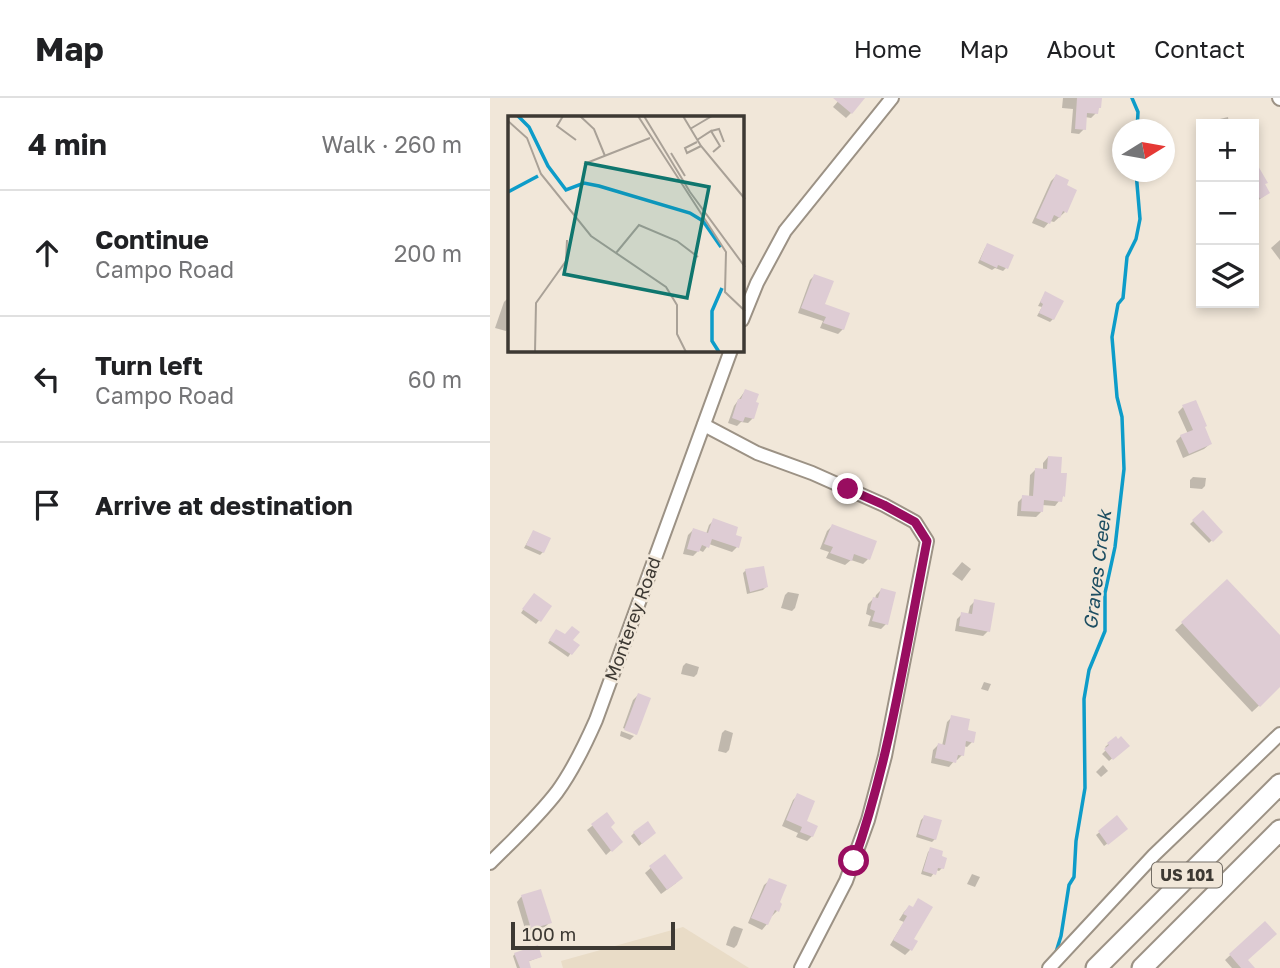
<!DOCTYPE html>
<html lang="en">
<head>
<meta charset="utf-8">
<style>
	body { margin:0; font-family:"Golos Text",sans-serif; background:#f2f2f2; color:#202124 }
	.controls { position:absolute; right:21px; top:21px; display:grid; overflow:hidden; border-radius:0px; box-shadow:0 4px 10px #0003 }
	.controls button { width:63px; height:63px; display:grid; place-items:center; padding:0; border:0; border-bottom:2px solid #e0e0e0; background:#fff; color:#202124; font:35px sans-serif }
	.compass { position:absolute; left:622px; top:21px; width:63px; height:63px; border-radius:50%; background:#fff; box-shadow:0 4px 10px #0003; rotate:79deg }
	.scale { position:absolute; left:21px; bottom:18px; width:164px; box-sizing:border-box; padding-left:7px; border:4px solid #3d3933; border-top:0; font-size:19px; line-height:24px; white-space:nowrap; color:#3d3933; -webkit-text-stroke:5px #f1e7d9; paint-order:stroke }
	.stop { position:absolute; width:21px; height:21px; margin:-16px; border:5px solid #990d60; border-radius:50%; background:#fff }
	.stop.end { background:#990d60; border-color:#fff; box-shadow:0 2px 7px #0008 }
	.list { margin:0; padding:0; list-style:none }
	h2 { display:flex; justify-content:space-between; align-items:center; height:91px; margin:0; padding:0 28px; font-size:30px }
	h2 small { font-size:23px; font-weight:400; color:#757577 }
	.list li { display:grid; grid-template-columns:46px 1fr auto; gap:21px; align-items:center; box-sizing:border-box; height:126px; padding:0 28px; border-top:2px solid #e0e0e0 }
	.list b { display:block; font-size:26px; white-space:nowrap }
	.list p { margin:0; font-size:23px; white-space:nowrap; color:#757577 }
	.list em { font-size:23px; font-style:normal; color:#757577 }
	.icon { flex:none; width:38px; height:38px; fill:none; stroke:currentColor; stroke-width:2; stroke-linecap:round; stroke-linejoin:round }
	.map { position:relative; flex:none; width:790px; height:870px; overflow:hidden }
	header { display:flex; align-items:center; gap:42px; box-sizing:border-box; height:98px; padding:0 35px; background:#fff; border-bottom:2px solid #e0e0e0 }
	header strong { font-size:33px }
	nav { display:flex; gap:38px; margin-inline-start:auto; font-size:24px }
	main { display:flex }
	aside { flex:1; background:#fff }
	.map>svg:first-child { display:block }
</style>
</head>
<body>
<header>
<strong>Map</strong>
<nav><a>Home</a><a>Map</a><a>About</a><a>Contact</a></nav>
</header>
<main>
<aside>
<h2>4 min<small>Walk · 260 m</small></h2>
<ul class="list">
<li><svg class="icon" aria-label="ahead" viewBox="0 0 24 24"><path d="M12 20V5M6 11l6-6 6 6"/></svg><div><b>Continue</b><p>Campo Road</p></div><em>200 m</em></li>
<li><svg class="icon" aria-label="left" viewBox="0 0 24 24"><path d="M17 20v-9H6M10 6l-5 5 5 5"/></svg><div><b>Turn left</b><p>Campo Road</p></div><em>60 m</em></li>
<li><svg class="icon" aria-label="arrive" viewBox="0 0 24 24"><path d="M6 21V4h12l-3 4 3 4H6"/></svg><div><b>Arrive at destination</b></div></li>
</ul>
</aside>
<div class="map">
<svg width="790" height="870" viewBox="0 0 790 870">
	<rect width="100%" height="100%" fill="#f1e7d9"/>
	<polygon fill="#e9dcc7" points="193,829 259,870 73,870 71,863"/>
	<g fill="#0003">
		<polygon points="351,0 368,0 361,15 356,20 343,9"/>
		<polygon points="573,0 610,0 606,15 601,20 595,19 594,31 589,36 581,35 583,11 572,10"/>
		<polygon points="738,19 739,25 748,22 749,26 755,24 756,26 728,26 727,24 730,21"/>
		<polygon points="764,64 776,84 773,86 778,95 766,104 769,110 764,114"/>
		<polygon points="566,78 575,114 564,124 560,123 554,130 542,125 561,83"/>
		<polygon points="790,142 790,162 781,150"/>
		<polygon points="498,147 516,170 513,173 505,170 502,172 488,165 495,150"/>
		<polygon points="324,178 333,207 353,231 348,236 330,230 333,223 308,215 320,182"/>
		<polygon points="553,199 563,221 560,224 547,218 552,209 548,208"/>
		<polygon points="17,201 19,202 19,228 16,233 5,230 14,204"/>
		<polygon points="255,293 263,320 258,325 251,324 247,328 238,325 244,308"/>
		<polygon points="693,309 713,330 720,346 714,351 693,360 686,343 691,338 698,336 688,314"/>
		<polygon points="558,359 569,376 573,398 565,408 552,407 551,414 546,419 527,418 528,404 533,399 539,399 540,377 545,372 553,372 553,365"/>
		<polygon points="703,379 716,380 715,388 712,391 700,390 700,382"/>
		<polygon points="713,414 731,434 719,445 700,426"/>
		<polygon points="224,422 243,438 247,449 242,454 219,446 213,454 209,452 203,458 193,456 198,437 203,432 216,436 219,427"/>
		<polygon points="342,428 378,461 373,466 361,462 355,467 336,460 339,454 330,451 337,433"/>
		<polygon points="43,434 53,454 50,457 34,450"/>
		<polygon points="472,464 481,471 472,483 462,476"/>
		<polygon points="256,472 276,489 273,492 257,496 253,475"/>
		<polygon points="737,483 790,540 790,588 762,614 685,532"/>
		<polygon points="391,492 396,526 391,531 378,528 381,518 376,516 378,506 383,501 385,501 386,497"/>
		<polygon points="298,494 309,496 305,510 302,513 291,510 295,497"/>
		<polygon points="41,500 60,509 46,526 31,515"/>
		<polygon points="485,503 498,533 493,538 465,533 467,521 472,516 478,517 480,508"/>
		<polygon points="64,536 87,547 78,559 58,545"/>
		<polygon points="196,565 209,569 207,576 204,579 191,576 193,568"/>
		<polygon points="494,584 501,586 498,593 491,591"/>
		<polygon points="148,597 159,601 145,637 145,635 133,630 143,602"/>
		<polygon points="462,619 476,634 482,644 477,649 474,648 472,657 467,662 465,662 459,669 441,665 443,652 448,647 452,648 457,624"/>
		<polygon points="235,632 243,635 239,652 236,655 228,653 232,635"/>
		<polygon points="131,633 144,638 140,642 130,638"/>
		<polygon points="625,640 637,648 619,663 612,656 617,651 615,649"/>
		<polygon points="613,667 618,673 611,679 606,674"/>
		<polygon points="308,697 314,724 322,738 317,743 306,739 308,735 292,728 303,702"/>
		<polygon points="117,716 119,729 130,744 116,757 97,732"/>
		<polygon points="434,719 445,741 442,744 426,739 431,722"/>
		<polygon points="627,720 633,734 614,748 606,737"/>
		<polygon points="144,735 161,738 149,748 141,738"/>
		<polygon points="441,751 452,770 449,773 446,772 441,779 431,776 438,754"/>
		<polygon points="174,758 186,785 171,796 155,775"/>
		<polygon points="482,776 490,779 485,789 477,786"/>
		<polygon points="280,782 287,813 282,818 281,817 277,826 272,832 258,825 274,787"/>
		<polygon points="50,793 60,824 55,829 36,834 27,804 31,799"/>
		<polygon points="429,803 420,852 415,857 400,847 414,824 409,822 414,814 419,809 422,811"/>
		<polygon points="775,825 756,862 763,870 742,870 735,862"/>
		<polygon points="244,828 253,831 247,847 244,850 236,847 241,831"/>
		<polygon points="25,856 50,859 37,864 38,870 27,870 23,858"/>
	</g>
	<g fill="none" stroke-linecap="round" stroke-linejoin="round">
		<g stroke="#0d9cc9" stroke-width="3.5">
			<polyline points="642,0 648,14 647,32"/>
			<polyline points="566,854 571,838 579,787 584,779 586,743 595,690 594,601 599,572 615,533 615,495 625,449 634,371 632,319 627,299 622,239 628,206 633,200 637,159 646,141 650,121 646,74"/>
		</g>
	</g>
	<g fill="#deccd4">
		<polygon points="343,0 375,0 362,16"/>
		<polygon points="587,0 612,0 611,10 609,10 608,16 597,15 596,32 585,31"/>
		<polygon points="764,61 778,85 775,86 780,95 770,101 764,90"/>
		<polygon points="566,76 579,82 577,87 587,92 577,115 573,113 570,120 564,117 560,126 546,120"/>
		<polygon points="497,145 524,157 518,171 508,167 507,170 490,162"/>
		<polygon points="324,176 344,183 335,206 360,215 354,232 333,225 336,219 311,210"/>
		<polygon points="555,193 574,203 564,222 549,215 553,206 550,204"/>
		<polygon points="255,291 269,296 266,304 269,305 264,321 255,319 253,324 242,320 248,301 251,301"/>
		<polygon points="706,302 717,328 715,329 722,346 699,356 690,337 703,332 692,307"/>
		<polygon points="558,358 572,359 571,375 577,375 575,399 573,398 572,404 554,402 553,414 531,413 532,397 543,398 545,370 557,371"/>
		<polygon points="713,412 733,434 723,444 702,422"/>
		<polygon points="223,420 248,429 246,437 252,439 249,450 222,441 219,450 212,447 209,454 197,451 203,430 218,435"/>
		<polygon points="342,426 387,443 380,462 364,456 362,463 340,455 343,449 334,446"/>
		<polygon points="43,432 61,440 54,455 36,447"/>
		<polygon points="274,468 278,489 260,494 255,471"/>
		<polygon points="737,481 790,537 790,589 770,609 691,524"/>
		<polygon points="391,490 406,494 398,527 382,523 385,513 380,511 383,499 388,500"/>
		<polygon points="44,495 62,508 51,524 32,511"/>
		<polygon points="484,501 505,505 500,534 469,528 471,514 482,516"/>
		<polygon points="82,528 90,534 83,542 90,547 82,557 59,542 66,531 75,536"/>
		<polygon points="148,595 161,600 147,637 134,632"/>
		<polygon points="461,617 480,621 478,632 486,634 484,645 476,643 474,658 468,657 466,665 445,660 448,645 455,647"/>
		<polygon points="626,638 628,641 631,638 640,648 623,662 614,651 619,647 617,645"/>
		<polygon points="307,695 325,703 317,723 328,728 323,739 310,734 312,729 296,722"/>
		<polygon points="117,714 125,725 121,729 133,744 122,754 101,726"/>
		<polygon points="434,717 452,722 446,742 428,736"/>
		<polygon points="627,717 638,731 618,747 608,733"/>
		<polygon points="158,723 166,735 152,746 143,734"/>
		<polygon points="440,749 453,753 452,758 457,760 454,771 448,770 446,777 433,773"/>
		<polygon points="175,756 193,780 177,792 159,768"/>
		<polygon points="279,780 297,787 290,804 292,806 289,814 285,812 278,827 261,820"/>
		<polygon points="51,791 62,825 41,831 31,797"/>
		<polygon points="428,800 443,809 424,841 428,843 422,853 403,842 417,818 413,816 419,807 423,809"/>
		<polygon points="775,823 787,836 758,862 765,870 751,870 739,856"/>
		<polygon points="48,847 52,859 39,863 41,870 30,870 24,855"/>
	</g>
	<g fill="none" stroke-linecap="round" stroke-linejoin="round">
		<g stroke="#9c9285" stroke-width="16">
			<g id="minor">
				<polyline points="789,0 790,1"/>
				<polyline points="252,222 267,185 295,133 402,0"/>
				<polyline points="214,327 267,355 322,375 394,407 425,424 437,443 395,658 378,722 356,783 311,870"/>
				<path d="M0,765C23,742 47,720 67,694C83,672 95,647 106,622L241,252"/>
				<polyline points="559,870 664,757 790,636"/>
			</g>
		</g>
		<g stroke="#9c9285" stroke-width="23">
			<g id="highway">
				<polyline points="606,870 790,686"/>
				<polyline points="652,870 790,732"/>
			</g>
		</g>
		<use href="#minor" stroke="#fff" stroke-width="12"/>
		<use href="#highway" stroke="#fff" stroke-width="19"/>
	</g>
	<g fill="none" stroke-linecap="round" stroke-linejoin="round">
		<path stroke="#990d60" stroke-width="9" d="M358,391L394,407L425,424L437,443C416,550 400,660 364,763"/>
	</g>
	<g text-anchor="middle" stroke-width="5" stroke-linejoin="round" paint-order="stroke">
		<rect fill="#f1e7d9" stroke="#736d65" stroke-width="2" x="662" y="764.5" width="70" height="25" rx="5"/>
		<g font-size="16" font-weight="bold" fill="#3d3933">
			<text x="697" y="783">US 101</text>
		</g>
		<g font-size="18" fill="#3d3933" stroke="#f1e7d9">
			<text transform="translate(143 521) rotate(-70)" y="6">Monterey Road</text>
		</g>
		<g font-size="19" font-style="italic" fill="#1d4e62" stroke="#f1e7d9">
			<text transform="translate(607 472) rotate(-83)" y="7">Graves Creek</text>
		</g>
	</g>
	<g transform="translate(18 18)">
		<rect width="236" height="236" fill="#f1e7d9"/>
		<path fill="none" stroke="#0d9cc9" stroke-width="3.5" d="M10,0L21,11L40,50L58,74L76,67L91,70L182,97L195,105L213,131M0,76L30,60M211,236L204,225V195L214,172"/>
		<path fill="none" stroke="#a9a197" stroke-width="2" d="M55,0L49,10L68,24M72,0L86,13L97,40M130,0L218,136L217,176L237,195M136,0L182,76L237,151M175,0L193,30L237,83M0,5L19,22L33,58L83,120L158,171L169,189V218L178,236M182,13L204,0M203,15L211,13L216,26M189,24L203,15L212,30L205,36M189,26L177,32L179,37L193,30M163,37L177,60M76,48L142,22M108,137L131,109L169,125L190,141M27,236L28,187L58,145L59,124"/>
		<path fill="#0f766e" fill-opacity="0.15" stroke="#0f766e" stroke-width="3.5" d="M78,47L201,71L179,182L56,158Z"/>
		<rect width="236" height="236" fill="none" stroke="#3d3933" stroke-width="3.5"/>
	</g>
</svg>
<div class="controls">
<button>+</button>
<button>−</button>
<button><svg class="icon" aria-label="layers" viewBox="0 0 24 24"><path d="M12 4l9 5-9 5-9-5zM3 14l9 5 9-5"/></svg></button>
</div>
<svg class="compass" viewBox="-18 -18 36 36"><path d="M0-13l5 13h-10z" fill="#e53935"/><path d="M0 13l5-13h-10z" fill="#757577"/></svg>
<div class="scale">100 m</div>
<div class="stop" style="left:364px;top:763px"></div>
<div class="stop end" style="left:358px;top:391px"></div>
</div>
</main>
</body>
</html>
